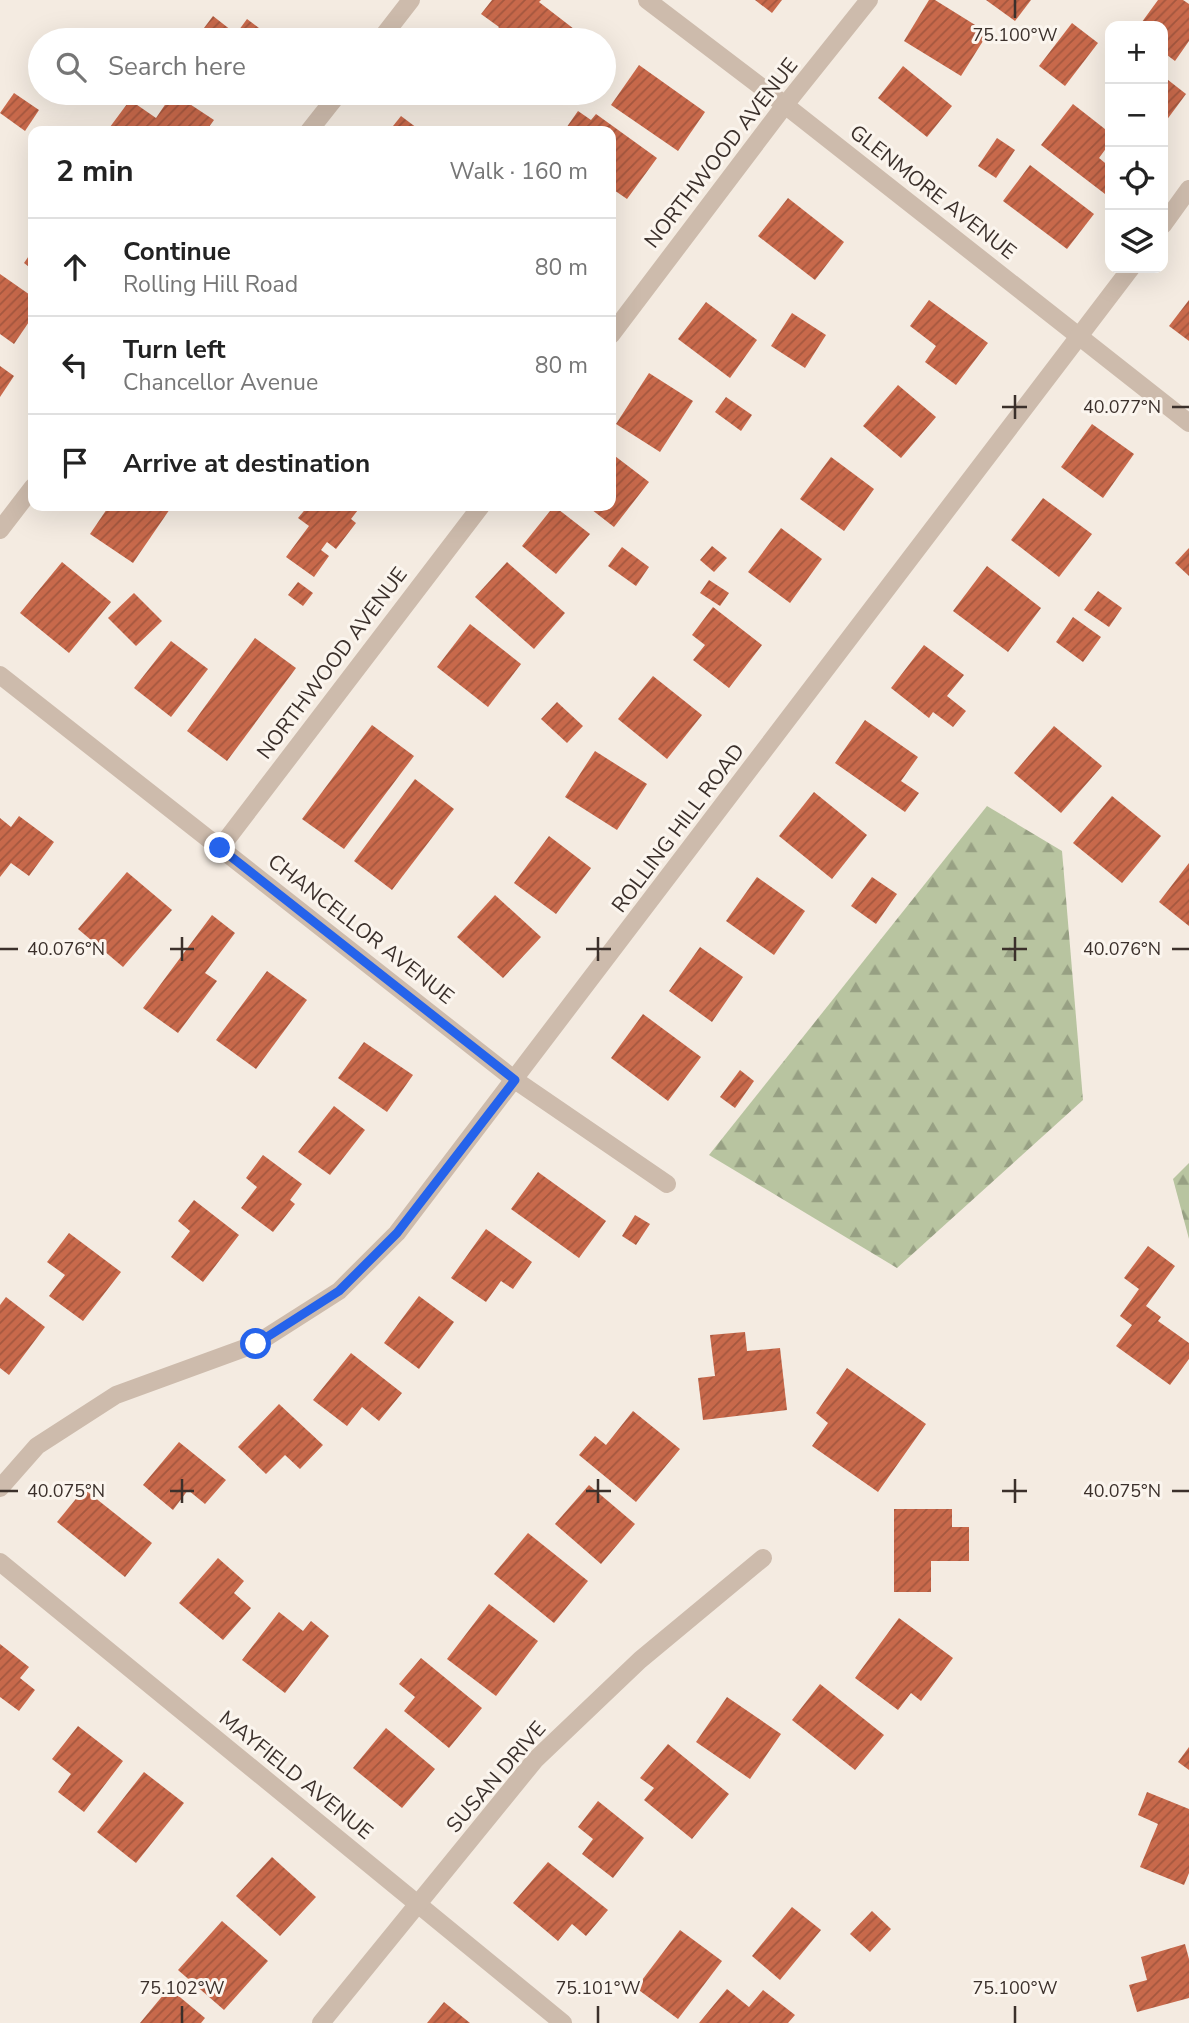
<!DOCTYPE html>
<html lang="en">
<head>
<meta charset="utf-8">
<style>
	body { margin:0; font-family:"Nunito Sans",sans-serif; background:#f2f2f2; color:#222 }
	.controls { position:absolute; right:21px; top:21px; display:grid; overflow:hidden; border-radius:14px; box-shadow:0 7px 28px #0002 }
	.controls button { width:63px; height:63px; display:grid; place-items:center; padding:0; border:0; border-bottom:2px solid #e0e0e0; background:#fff; color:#222; font:35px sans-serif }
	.stop { position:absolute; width:21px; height:21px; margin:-16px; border:5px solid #2563eb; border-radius:50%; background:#fff }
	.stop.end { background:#2563eb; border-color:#fff; box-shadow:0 2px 7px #0008 }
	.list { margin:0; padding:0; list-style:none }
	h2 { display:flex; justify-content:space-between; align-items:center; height:91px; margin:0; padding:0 28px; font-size:30px }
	h2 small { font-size:23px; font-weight:400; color:#767676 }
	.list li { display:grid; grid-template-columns:46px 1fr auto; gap:21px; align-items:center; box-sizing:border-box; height:98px; padding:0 28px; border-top:2px solid #e0e0e0 }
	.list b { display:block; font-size:26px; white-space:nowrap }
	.list p { margin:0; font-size:23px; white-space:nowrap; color:#767676 }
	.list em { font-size:23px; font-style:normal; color:#767676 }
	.icon { flex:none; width:38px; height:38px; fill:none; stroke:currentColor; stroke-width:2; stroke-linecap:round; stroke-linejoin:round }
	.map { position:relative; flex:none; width:1189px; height:2023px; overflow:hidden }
	.search { position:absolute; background:#fff; box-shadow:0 7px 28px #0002; left:28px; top:28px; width:588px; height:77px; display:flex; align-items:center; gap:18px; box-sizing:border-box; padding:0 24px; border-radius:38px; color:#767676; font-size:26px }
	.panel { position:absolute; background:#fff; box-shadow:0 7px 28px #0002; left:28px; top:126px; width:588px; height:385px; border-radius:14px }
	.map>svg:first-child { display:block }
</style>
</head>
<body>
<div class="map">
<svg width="1189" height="2023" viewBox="0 0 1189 2023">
	<defs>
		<pattern id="forest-firs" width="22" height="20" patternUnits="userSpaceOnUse" patternTransform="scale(1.75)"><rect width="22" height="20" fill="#b8c4a0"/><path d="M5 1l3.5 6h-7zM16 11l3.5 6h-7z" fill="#97a083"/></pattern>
		<pattern id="building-hatch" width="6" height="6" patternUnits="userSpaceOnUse" patternTransform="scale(1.75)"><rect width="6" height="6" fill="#c8694b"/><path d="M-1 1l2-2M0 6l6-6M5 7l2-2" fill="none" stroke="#a4573f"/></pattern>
	</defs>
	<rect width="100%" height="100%" fill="#f4ebe1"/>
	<g fill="url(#forest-firs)">
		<polygon points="987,806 1062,851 1083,1100 897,1268 709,1155"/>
		<polygon points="1189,1163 1189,1239 1173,1179"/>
	</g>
	<g fill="url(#building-hatch)">
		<polygon points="492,0 541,0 539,2 574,29 566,40 520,40 514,36 511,40 502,40 494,34 499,27 481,14"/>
		<polygon points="755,0 782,0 772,13"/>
		<polygon points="929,0 935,0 988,33 961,76 904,41"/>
		<polygon points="986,0 1031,0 1015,21"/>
		<polygon points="1158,0 1183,0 1189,4 1189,41 1175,61 1163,52 1163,26 1139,26"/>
		<polygon points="213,16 236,34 247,19 275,40 195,40"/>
		<polygon points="1072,23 1098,43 1065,86 1039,66"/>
		<polygon points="639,65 705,112 678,151 611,105"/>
		<polygon points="903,66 952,106 927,137 878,98"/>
		<polygon points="1163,76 1186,94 1163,125"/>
		<polygon points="14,93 39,110 25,131 0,113"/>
		<polygon points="173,93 214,120 206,131 107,131 130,100 156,118"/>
		<polygon points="1073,104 1110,133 1110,143 1099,158 1110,167 1110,187 1105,194 1041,145"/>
		<polygon points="578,111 591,120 596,114 657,158 627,199 611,188 611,131 564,131"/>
		<polygon points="401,116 421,131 389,131"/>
		<polygon points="997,138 1015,150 996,178 978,166"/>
		<polygon points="1030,165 1094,214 1067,249 1003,201"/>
		<polygon points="788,198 844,242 815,280 758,236"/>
		<polygon points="33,250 33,270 24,263"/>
		<polygon points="0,274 33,297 33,316 14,344 0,334"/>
		<polygon points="929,300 988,343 956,385 925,362 936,346 910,326"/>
		<polygon points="1189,300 1189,341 1169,326"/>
		<polygon points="706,302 757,340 730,378 678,339"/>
		<polygon points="792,313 826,335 805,368 771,346"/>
		<polygon points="0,366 14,376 0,397"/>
		<polygon points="649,373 693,401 660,452 616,424"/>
		<polygon points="898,385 936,417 901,458 863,426"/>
		<polygon points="726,397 752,415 741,431 715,412"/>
		<polygon points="1092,424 1134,454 1103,498 1061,467"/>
		<polygon points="611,453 649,482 614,527 587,506 611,506"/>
		<polygon points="831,457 874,489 844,531 800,499"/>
		<polygon points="1043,498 1092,534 1059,577 1011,540"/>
		<polygon points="109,506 172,506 133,563 90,534"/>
		<polygon points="308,506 361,506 351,519 356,523 336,549 327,542 321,550 329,556 314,577 286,557 309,526 298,518"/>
		<polygon points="554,506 590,534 556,574 522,546"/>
		<polygon points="781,528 822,559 790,603 748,572"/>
		<polygon points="712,546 727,558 714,572 700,560"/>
		<polygon points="622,547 649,567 636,586 608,566"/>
		<polygon points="1189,548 1189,576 1175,563"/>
		<polygon points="62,562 111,602 69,653 20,613"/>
		<polygon points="507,562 565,613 534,649 475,597"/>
		<polygon points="987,566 1041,608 1008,652 953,611"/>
		<polygon points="709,580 729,593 720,606 700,593"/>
		<polygon points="298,582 313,593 303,606 288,595"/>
		<polygon points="1098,591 1122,608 1109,627 1084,610"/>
		<polygon points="134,593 162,621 136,646 108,618"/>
		<polygon points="713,607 762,645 729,688 693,660 705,645 692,635"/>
		<polygon points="1073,617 1101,637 1083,662 1056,642"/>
		<polygon points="470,624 521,664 488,707 437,667"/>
		<polygon points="255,638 296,668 227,761 187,731"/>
		<polygon points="171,641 208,669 171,717 134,688"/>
		<polygon points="924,645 964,675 947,696 966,711 953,727 933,712 929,718 891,688"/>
		<polygon points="653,676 702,715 667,759 618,719"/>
		<polygon points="557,702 583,726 567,743 541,719"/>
		<polygon points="865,720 918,757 901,781 919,793 905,812 835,763"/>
		<polygon points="372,725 414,756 344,849 302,819"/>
		<polygon points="1054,726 1102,766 1061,813 1014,773"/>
		<polygon points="595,751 647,784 617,830 565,797"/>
		<polygon points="415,779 454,809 392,890 354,861"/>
		<polygon points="814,792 867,835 832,879 779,836"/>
		<polygon points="1112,796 1161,836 1122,883 1073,843"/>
		<polygon points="19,816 54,842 29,876 11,863 0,877 0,818 11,827"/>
		<polygon points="549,836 591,868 556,914 514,883"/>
		<polygon points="1189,863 1189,926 1159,902"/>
		<polygon points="127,872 172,910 123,967 78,929"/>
		<polygon points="757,877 805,911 774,955 726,921"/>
		<polygon points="872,877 897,894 876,924 851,906"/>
		<polygon points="495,895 541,937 503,978 457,937"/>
		<polygon points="212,915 235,933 205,973 217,981 178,1033 143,1008"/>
		<polygon points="700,947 743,977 712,1022 669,991"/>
		<polygon points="267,971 307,1000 256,1069 216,1040"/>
		<polygon points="643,1014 701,1057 668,1101 611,1058"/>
		<polygon points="364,1042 413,1075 387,1112 338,1078"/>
		<polygon points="740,1070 754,1081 735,1108 720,1097"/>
		<polygon points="334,1106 365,1130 330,1175 298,1152"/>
		<polygon points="263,1155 302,1184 290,1200 295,1204 273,1232 241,1208 257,1187 246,1178"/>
		<polygon points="538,1172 606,1221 579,1258 511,1209"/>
		<polygon points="194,1200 239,1235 203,1282 171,1257 190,1231 178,1221"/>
		<polygon points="635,1215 650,1224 636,1245 622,1236"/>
		<polygon points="486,1229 532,1262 513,1289 501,1281 486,1302 451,1278"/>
		<polygon points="69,1233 121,1272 83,1321 49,1296 65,1275 47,1262"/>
		<polygon points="1148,1246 1175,1266 1146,1306 1161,1317 1158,1321 1189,1343 1189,1359 1170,1385 1116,1346 1132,1325 1120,1316 1139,1289 1124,1278"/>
		<polygon points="419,1296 454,1322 419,1369 384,1343"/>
		<polygon points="6,1297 45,1327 9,1375 0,1368 0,1305"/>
		<polygon points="745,1332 747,1351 780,1348 787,1410 703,1420 698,1378 715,1376 710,1335"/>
		<polygon points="351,1353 402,1393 379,1421 362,1407 347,1426 313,1400"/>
		<polygon points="847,1368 926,1424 878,1492 812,1446 828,1423 816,1413"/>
		<polygon points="279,1404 323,1445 300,1469 285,1455 266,1474 238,1447"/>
		<polygon points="633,1411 680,1449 636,1502 579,1455 595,1436 606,1445"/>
		<polygon points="179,1442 226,1480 205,1504 188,1490 173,1510 143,1485"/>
		<polygon points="589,1485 635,1524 601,1564 555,1524"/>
		<polygon points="84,1489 152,1543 125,1577 57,1522"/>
		<polygon points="894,1509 952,1509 952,1527 969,1527 969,1561 931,1561 931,1592 894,1592"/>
		<polygon points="528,1533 588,1581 554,1623 494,1574"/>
		<polygon points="218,1558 244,1581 234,1593 251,1608 223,1640 179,1603"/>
		<polygon points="489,1604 538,1641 496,1696 447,1659"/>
		<polygon points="279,1612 303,1631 311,1621 329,1636 285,1693 242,1660"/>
		<polygon points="899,1618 953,1658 921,1701 911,1693 898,1710 855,1678"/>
		<polygon points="0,1644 29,1667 20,1678 35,1690 19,1711 0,1697"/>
		<polygon points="421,1658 482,1708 449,1748 404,1711 415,1697 399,1684"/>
		<polygon points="820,1684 884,1735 855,1770 792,1720"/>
		<polygon points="727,1697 781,1734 750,1779 696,1742"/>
		<polygon points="78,1726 123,1761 84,1812 58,1792 71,1774 52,1759"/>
		<polygon points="386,1728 435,1769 402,1808 353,1768"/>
		<polygon points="668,1744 729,1794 692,1839 644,1800 654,1788 640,1778"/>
		<polygon points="1189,1747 1189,1770 1178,1762"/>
		<polygon points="144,1772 184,1803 136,1863 97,1832"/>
		<polygon points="1147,1792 1189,1809 1189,1873 1184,1885 1140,1867 1158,1824 1138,1815"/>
		<polygon points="598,1801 644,1838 613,1878 582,1854 593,1839 578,1827"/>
		<polygon points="272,1857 316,1897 280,1936 236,1896"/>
		<polygon points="548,1862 608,1910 586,1936 572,1924 558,1941 513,1903"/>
		<polygon points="792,1907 821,1930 780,1980 752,1956"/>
		<polygon points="872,1911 891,1929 870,1952 850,1934"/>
		<polygon points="222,1921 268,1961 224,2010 178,1970"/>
		<polygon points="680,1930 722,1961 678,2019 636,1988"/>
		<polygon points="1185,1944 1189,1959 1189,1998 1137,2012 1129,1985 1147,1980 1141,1957"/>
		<polygon points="169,1988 205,2018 201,2023 140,2023"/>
		<polygon points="727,1989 749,2007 763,1990 795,2015 788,2023 699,2023"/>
		<polygon points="444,2002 470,2023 427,2023"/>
	</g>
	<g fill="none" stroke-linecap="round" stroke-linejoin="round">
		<g stroke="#cdbbac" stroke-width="18">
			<polyline points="647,0 785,105 1189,423"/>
			<polyline points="380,40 411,0"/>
			<polyline points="309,131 339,93"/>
			<polyline points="1163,225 1189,189"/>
			<polyline points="611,335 785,105 869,0"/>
			<polyline points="0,530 33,487"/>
			<polyline points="0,675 515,1080 667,1184"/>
			<polyline points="220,848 481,506"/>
			<polyline points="0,1488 37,1446 116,1395 256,1344 339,1291 397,1233 1131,268"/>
			<polyline points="0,1562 563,2023"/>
			<polyline points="321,2023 535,1760 640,1660 763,1558"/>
		</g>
	</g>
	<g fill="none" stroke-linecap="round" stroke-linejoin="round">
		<polyline stroke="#2563eb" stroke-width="9" points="220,848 515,1080 397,1233 339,1291 256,1344"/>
	</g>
	<path fill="none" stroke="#3b302b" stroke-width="2.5" d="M1015,0V18M1015,395V419M1002,407H1027M1172,407H1189M182,937V961M598,937V961M1015,937V961M0,949H18M170,949H194M586,949H611M1002,949H1027M1172,949H1189M182,1479V1503M598,1479V1503M1015,1479V1503M0,1491H18M170,1491H194M586,1491H611M1002,1491H1027M1172,1491H1189M182,2006V2023M598,2006V2023M1015,2006V2023"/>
	<g text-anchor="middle" stroke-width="6" stroke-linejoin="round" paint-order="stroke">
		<g font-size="21" fill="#3b302b" stroke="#fbf5ee">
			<text transform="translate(721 153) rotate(-52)" y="7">NORTHWOOD AVENUE</text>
			<text transform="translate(933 192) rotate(38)" y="7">GLENMORE AVENUE</text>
			<text transform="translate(332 663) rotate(-53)" y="7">NORTHWOOD AVENUE</text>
			<text transform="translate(678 828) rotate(-53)" y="7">ROLLING HILL ROAD</text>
			<text transform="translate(361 929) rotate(38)" y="7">CHANCELLOR AVENUE</text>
			<text transform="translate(296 1775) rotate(39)" y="7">MAYFIELD AVENUE</text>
			<text transform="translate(496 1777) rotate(-49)" y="7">SUSAN DRIVE</text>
		</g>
	</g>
	<g font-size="18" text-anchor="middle" fill="#3b302b" stroke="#fbf5ee" stroke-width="6" stroke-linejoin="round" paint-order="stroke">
		<text x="1015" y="41">75.100°W</text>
		<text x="1122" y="413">40.077°N</text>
		<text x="66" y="955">40.076°N</text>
		<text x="1122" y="955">40.076°N</text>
		<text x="66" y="1497">40.075°N</text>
		<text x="1122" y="1497">40.075°N</text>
		<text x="182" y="1994">75.102°W</text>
		<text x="598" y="1994">75.101°W</text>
		<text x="1015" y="1994">75.100°W</text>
	</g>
</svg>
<div class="controls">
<button>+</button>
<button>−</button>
<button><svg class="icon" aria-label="locate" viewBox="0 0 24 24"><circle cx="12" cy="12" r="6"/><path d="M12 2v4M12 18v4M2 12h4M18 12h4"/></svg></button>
<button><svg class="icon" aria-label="layers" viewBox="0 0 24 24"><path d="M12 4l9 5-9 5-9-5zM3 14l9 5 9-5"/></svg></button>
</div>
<div class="stop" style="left:256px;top:1344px"></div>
<div class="stop end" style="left:220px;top:848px"></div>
<div class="search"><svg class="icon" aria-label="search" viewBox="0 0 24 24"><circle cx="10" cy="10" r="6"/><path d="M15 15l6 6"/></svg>Search here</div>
<section class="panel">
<h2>2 min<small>Walk · 160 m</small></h2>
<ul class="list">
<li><svg class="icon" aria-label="ahead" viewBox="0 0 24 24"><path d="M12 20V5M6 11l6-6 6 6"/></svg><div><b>Continue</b><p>Rolling Hill Road</p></div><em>80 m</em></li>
<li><svg class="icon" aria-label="left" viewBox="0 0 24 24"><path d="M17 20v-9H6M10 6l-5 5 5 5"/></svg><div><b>Turn left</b><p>Chancellor Avenue</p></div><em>80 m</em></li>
<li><svg class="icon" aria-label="arrive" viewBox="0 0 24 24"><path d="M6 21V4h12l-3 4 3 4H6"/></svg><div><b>Arrive at destination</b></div></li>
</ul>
</section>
</div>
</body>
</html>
